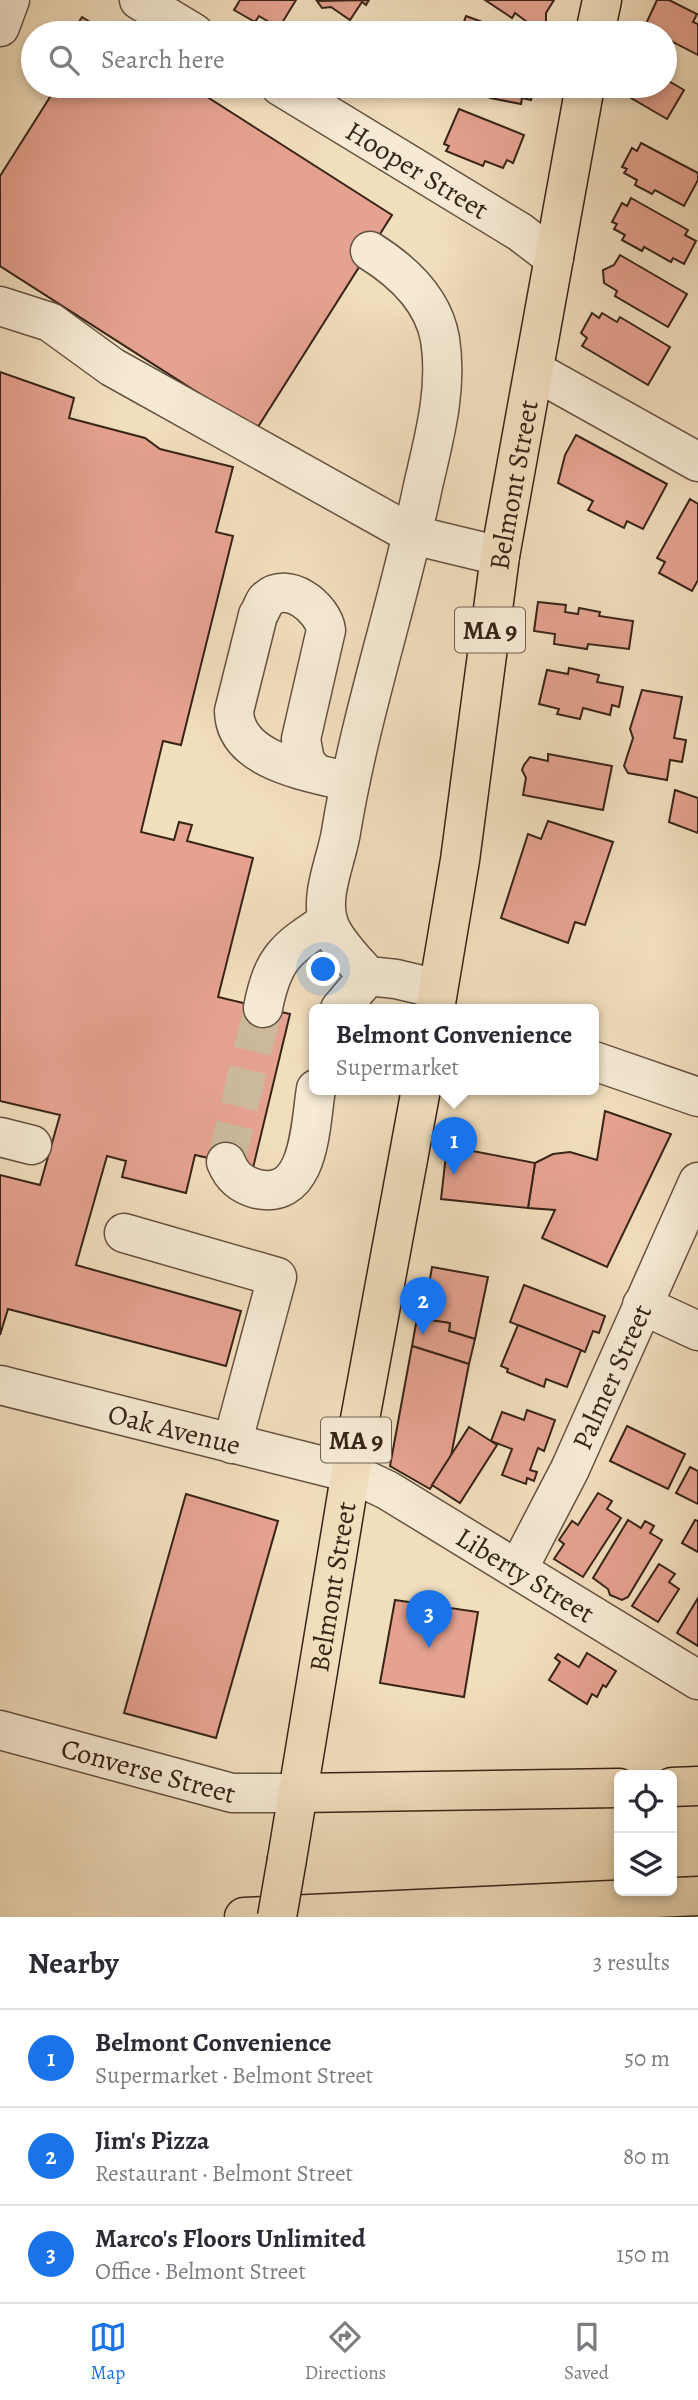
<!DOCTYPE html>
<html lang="en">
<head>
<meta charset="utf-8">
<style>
	body { margin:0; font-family:Alegreya,serif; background:#f2f2f3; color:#2b2b33 }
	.controls { position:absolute; right:21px; bottom:21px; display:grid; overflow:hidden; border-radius:10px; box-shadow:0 4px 10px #0003 }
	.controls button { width:63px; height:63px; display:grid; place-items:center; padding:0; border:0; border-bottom:2px solid #e1e1e2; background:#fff; color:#2b2b33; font:35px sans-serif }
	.you { position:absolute; left:324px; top:970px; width:24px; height:24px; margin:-18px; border:5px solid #fff; border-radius:50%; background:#1a73e8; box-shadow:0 0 0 10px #1a73e833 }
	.badge { display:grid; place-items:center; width:46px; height:46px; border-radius:50%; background:#1a73e8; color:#fff; font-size:23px; font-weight:700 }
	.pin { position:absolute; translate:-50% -58px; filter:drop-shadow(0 2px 4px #0008) }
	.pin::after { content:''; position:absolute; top:37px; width:24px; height:21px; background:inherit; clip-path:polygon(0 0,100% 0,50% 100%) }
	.popup { position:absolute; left:309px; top:1004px; width:290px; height:91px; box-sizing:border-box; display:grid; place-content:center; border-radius:10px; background:#fff; filter:drop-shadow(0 2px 5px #0005); font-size:23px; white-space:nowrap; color:#7c7c81 }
	.popup b { font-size:26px; color:#2b2b33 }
	.popup::after { content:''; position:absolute; left:50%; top:100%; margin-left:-14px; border:14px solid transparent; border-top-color:#fff }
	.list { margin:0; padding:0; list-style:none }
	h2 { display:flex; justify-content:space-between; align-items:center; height:91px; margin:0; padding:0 28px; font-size:30px }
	h2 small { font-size:23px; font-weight:400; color:#7c7c81 }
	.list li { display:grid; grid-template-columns:46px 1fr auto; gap:21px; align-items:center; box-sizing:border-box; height:98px; padding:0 28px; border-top:2px solid #e1e1e2 }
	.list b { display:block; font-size:26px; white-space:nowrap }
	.list p { margin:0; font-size:23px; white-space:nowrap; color:#7c7c81 }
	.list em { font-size:23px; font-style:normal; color:#7c7c81 }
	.icon { flex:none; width:38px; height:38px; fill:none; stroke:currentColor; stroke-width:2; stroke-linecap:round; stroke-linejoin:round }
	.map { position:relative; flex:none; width:698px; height:1917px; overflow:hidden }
	.search { position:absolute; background:#fff; box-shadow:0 4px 10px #0003; left:21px; right:21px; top:21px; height:77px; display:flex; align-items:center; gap:18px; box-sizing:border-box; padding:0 24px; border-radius:38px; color:#7c7c81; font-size:26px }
	.sheet { height:385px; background:#fff }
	nav { display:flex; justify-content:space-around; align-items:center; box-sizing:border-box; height:98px; border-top:2px solid #e1e1e2; background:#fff; font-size:19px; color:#7c7c81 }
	nav a { display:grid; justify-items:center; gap:4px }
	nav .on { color:#1a73e8 }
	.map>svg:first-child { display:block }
</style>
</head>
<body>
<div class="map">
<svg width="698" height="1917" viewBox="0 0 698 1917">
	<rect width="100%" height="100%" fill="#f1debd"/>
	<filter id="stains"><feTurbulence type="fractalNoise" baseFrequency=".00286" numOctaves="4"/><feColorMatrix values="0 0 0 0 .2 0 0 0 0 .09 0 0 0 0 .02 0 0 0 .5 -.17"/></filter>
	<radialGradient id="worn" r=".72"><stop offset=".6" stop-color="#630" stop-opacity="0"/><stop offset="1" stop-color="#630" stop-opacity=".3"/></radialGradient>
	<g fill="#e5a290" stroke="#382417" stroke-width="2">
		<polygon points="240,0 296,0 279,28 259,16 255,22 234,10"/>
		<polygon points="369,0 366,5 362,2 350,20 331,7 322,8 317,1"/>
		<polygon points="485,0 554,0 546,13 546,26 539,31 515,13 512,18"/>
		<polygon points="657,0 669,0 697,14 693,22 698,24 698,55 665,38 665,33 655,33 644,28"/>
		<polygon points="466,16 499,28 497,33 460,33"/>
		<polygon points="82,17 108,33 72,33"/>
		<polygon points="665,79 684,90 667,119 631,98 638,86 665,86"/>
		<polygon points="57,86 190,86 392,215 256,430 0,266 0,176"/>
		<polygon points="356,86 381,86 374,97"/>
		<polygon points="493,86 534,86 531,100 522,98 521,104 490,98"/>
		<polygon points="459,109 524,135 513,163 507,160 503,168 485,161 483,166 446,151 449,146 444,144"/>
		<polygon points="641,143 698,173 698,180 684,206 655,190 652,194 635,185 637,180 624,173 627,169 622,167 632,148 637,151"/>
		<polygon points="631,198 688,230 685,235 696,241 684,264 673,258 671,262 644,247 642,251 622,240 625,235 614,229 617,224 612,222 622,203 627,206"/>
		<polygon points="620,255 687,294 668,327 615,296 617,291 604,283 603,270 614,265"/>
		<polygon points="592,313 599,318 602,313 617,322 620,317 670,347 648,385 582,346 587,338 581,333"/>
		<polygon points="0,372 74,398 69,418 145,438 160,449 233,467 216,532 233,536 181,745 163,741 141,832 174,840 179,822 192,825 187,841 253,858 218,997 290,1014 253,1168 195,1155 186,1193 122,1177 126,1161 107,1156 76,1265 241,1311 226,1366 8,1309 0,1335 0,1175 40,1185 60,1115 0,1101"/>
		<polygon points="576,435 667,484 643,529 627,521 624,528 588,510 593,501 558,483 565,455"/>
		<polygon points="690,499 698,504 698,580 692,591 659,573 665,562 657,558"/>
		<polygon points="538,602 566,605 565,612 578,614 579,608 600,612 599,616 633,621 629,649 588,644 587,649 554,644 555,634 534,631"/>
		<polygon points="569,668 599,675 597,682 623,687 619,707 612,705 610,715 583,708 580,719 557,714 559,709 539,704 547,670 568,674"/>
		<polygon points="642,690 682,697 674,738 686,740 682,762 670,760 667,780 628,773 624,766 633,738 630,729"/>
		<polygon points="548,754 612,766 603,810 523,795 526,778 522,770 524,765 530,757 548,761"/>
		<polygon points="675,790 698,798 698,833 669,822"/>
		<polygon points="548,821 613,842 585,925 575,922 568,943 501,918 528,834 541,839"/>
		<polygon points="605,1111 671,1134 607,1267 542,1238 555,1210 528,1208 535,1163 553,1154 570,1152 597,1160"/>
		<polygon points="447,1146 535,1163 528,1208 441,1199"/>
		<polygon points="432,1267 488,1277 475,1339 449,1331 450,1323 423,1319"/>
		<polygon points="524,1285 605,1316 599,1333 593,1331 585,1352 510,1322"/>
		<polygon points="417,1318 450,1323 449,1331 475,1339 469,1364 412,1346"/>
		<polygon points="518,1325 581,1350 567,1387 546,1379 544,1387 507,1372 508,1369 501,1366"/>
		<polygon points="412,1346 469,1364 451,1456 430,1489 390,1466"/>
		<polygon points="527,1410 555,1420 544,1451 538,1448 530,1470 537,1472 534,1481 527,1478 526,1484 502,1475 512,1449 491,1441 502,1412 524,1420"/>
		<polygon points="627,1426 685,1454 668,1489 610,1461"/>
		<polygon points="469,1427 497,1445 460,1503 432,1485"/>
		<polygon points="690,1467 698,1471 698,1504 676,1493"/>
		<polygon points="598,1493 612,1501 607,1509 621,1518 583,1577 554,1559 564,1544 559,1540 572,1521 578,1525"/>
		<polygon points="186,1494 278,1521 216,1738 124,1713"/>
		<polygon points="628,1520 641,1528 645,1521 654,1526 650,1533 662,1540 628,1597 622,1600 610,1595 608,1589 593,1578"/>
		<polygon points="695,1520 698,1521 698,1552 682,1543"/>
		<polygon points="659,1564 675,1574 669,1582 679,1589 658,1622 632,1606"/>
		<polygon points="698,1598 698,1646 677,1633"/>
		<polygon points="395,1600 478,1612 464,1697 380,1683"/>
		<polygon points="587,1653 616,1671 606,1687 603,1685 597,1697 592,1694 587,1704 549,1680 560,1662 555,1658 558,1654 579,1667"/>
	</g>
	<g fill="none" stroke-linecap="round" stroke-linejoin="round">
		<polyline stroke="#ccb99c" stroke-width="38" stroke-dasharray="38 19" stroke-linecap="butt" points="226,1162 263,1008"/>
		<g stroke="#665240" stroke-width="41">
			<g id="minor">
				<polyline points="139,0 194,33"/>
				<polyline points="0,27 10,0"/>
				<path id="s1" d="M280,86L520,232L554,258"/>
				<path d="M370,251C402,271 433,299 440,339C448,389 434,438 423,486C399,602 360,715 341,832C337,858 320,894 328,921C333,940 355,961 368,976L396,979L438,989"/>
				<polyline points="0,306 50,322 112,367 413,535 500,556"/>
				<polyline points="535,371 698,462"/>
				<path d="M314,772L305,761L301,739L326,630C323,608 287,579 266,600C263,604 261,611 258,615L234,711C235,762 311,772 350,782"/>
				<path d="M263,1008C273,957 286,949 328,921"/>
				<polyline points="340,1009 368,976"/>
				<polyline points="594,1061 698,1097"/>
				<polyline points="0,1137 32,1145"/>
				<path d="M226,1162C232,1177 241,1185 257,1189C311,1201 310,1124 316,1089"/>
				<polyline points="124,1233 277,1277 232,1444"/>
				<polyline points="642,1305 698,1331"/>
				<path id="s2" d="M0,1385L351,1473L387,1490L698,1680"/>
				<path id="s3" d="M518,1569L570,1469L698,1182"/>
				<path id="s4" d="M0,1730L232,1793H299"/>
			</g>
		</g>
		<g stroke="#382417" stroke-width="41">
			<g id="highway">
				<polyline points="595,33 602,0"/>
				<path id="s5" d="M435,1009L460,860L500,556L585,86"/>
				<polyline points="672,1787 698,1786"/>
				<polyline points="299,1793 619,1788"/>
				<path id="s6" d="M287,1859L355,1446L421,1089"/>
				<polyline points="244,1917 698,1896"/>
			</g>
		</g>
		<use href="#minor" stroke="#f6ead4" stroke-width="38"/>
		<use href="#highway" stroke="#f1debd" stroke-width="38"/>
		<g stroke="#382417" stroke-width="41" stroke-linecap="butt">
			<polyline id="highway-bridge" points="277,1917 287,1859"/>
		</g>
		<use href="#highway-bridge" stroke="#f1debd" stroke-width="38"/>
	</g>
	<g text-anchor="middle" stroke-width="7" stroke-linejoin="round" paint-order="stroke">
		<g fill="#f6ead4" stroke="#715f50" stroke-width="2">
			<rect x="455" y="607.5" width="70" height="45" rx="5"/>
			<rect x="321" y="1417.5" width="70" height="45" rx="5"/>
		</g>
		<g font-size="26" font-weight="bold" fill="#382417">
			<text x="490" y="639">MA 9</text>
			<text x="356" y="1449">MA 9</text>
		</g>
		<g font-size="28" fill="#382417" stroke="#f6ead4">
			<text dy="10" stroke="none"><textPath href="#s1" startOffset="161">Hooper Street</textPath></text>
			<text dy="10" stroke="none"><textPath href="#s5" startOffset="530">Belmont Street</textPath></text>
			<text dy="10" stroke="none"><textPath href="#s3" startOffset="214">Palmer Street</textPath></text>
			<text dy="10" stroke="none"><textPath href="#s2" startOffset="180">Oak Avenue</textPath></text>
			<text dy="10" stroke="none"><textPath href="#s2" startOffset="564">Liberty Street</textPath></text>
			<text dy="10" stroke="none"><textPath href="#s6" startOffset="276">Belmont Street</textPath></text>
			<text dy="10" stroke="none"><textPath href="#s4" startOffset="154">Converse Street</textPath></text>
		</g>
	</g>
	<rect width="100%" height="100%" filter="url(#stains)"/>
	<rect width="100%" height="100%" fill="url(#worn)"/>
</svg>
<div class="controls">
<button><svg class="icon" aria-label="locate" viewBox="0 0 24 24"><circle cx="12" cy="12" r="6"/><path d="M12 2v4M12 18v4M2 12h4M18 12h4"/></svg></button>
<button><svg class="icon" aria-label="layers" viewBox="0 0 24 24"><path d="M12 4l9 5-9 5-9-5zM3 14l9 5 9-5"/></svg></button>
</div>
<div class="you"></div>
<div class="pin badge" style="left:454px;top:1175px">1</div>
<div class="popup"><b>Belmont Convenience</b>Supermarket</div>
<div class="pin badge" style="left:423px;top:1335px">2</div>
<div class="pin badge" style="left:429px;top:1648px">3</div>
<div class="search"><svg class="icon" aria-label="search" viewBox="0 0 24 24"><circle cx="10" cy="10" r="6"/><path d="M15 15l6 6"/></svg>Search here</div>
</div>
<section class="sheet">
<h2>Nearby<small>3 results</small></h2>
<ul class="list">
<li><span class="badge">1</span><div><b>Belmont Convenience</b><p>Supermarket · Belmont Street</p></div><em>50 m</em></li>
<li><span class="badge">2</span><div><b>Jim's Pizza</b><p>Restaurant · Belmont Street</p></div><em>80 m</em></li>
<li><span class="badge">3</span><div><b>Marco's Floors Unlimited</b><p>Office · Belmont Street</p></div><em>150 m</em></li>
</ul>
</section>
<nav>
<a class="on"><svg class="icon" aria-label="map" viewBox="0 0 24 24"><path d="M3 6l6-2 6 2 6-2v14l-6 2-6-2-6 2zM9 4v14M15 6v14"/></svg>Map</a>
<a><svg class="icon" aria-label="directions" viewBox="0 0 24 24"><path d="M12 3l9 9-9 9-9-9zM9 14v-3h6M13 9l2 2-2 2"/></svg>Directions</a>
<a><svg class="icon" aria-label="saved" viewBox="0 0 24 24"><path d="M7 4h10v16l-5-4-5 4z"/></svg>Saved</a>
</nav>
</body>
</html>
